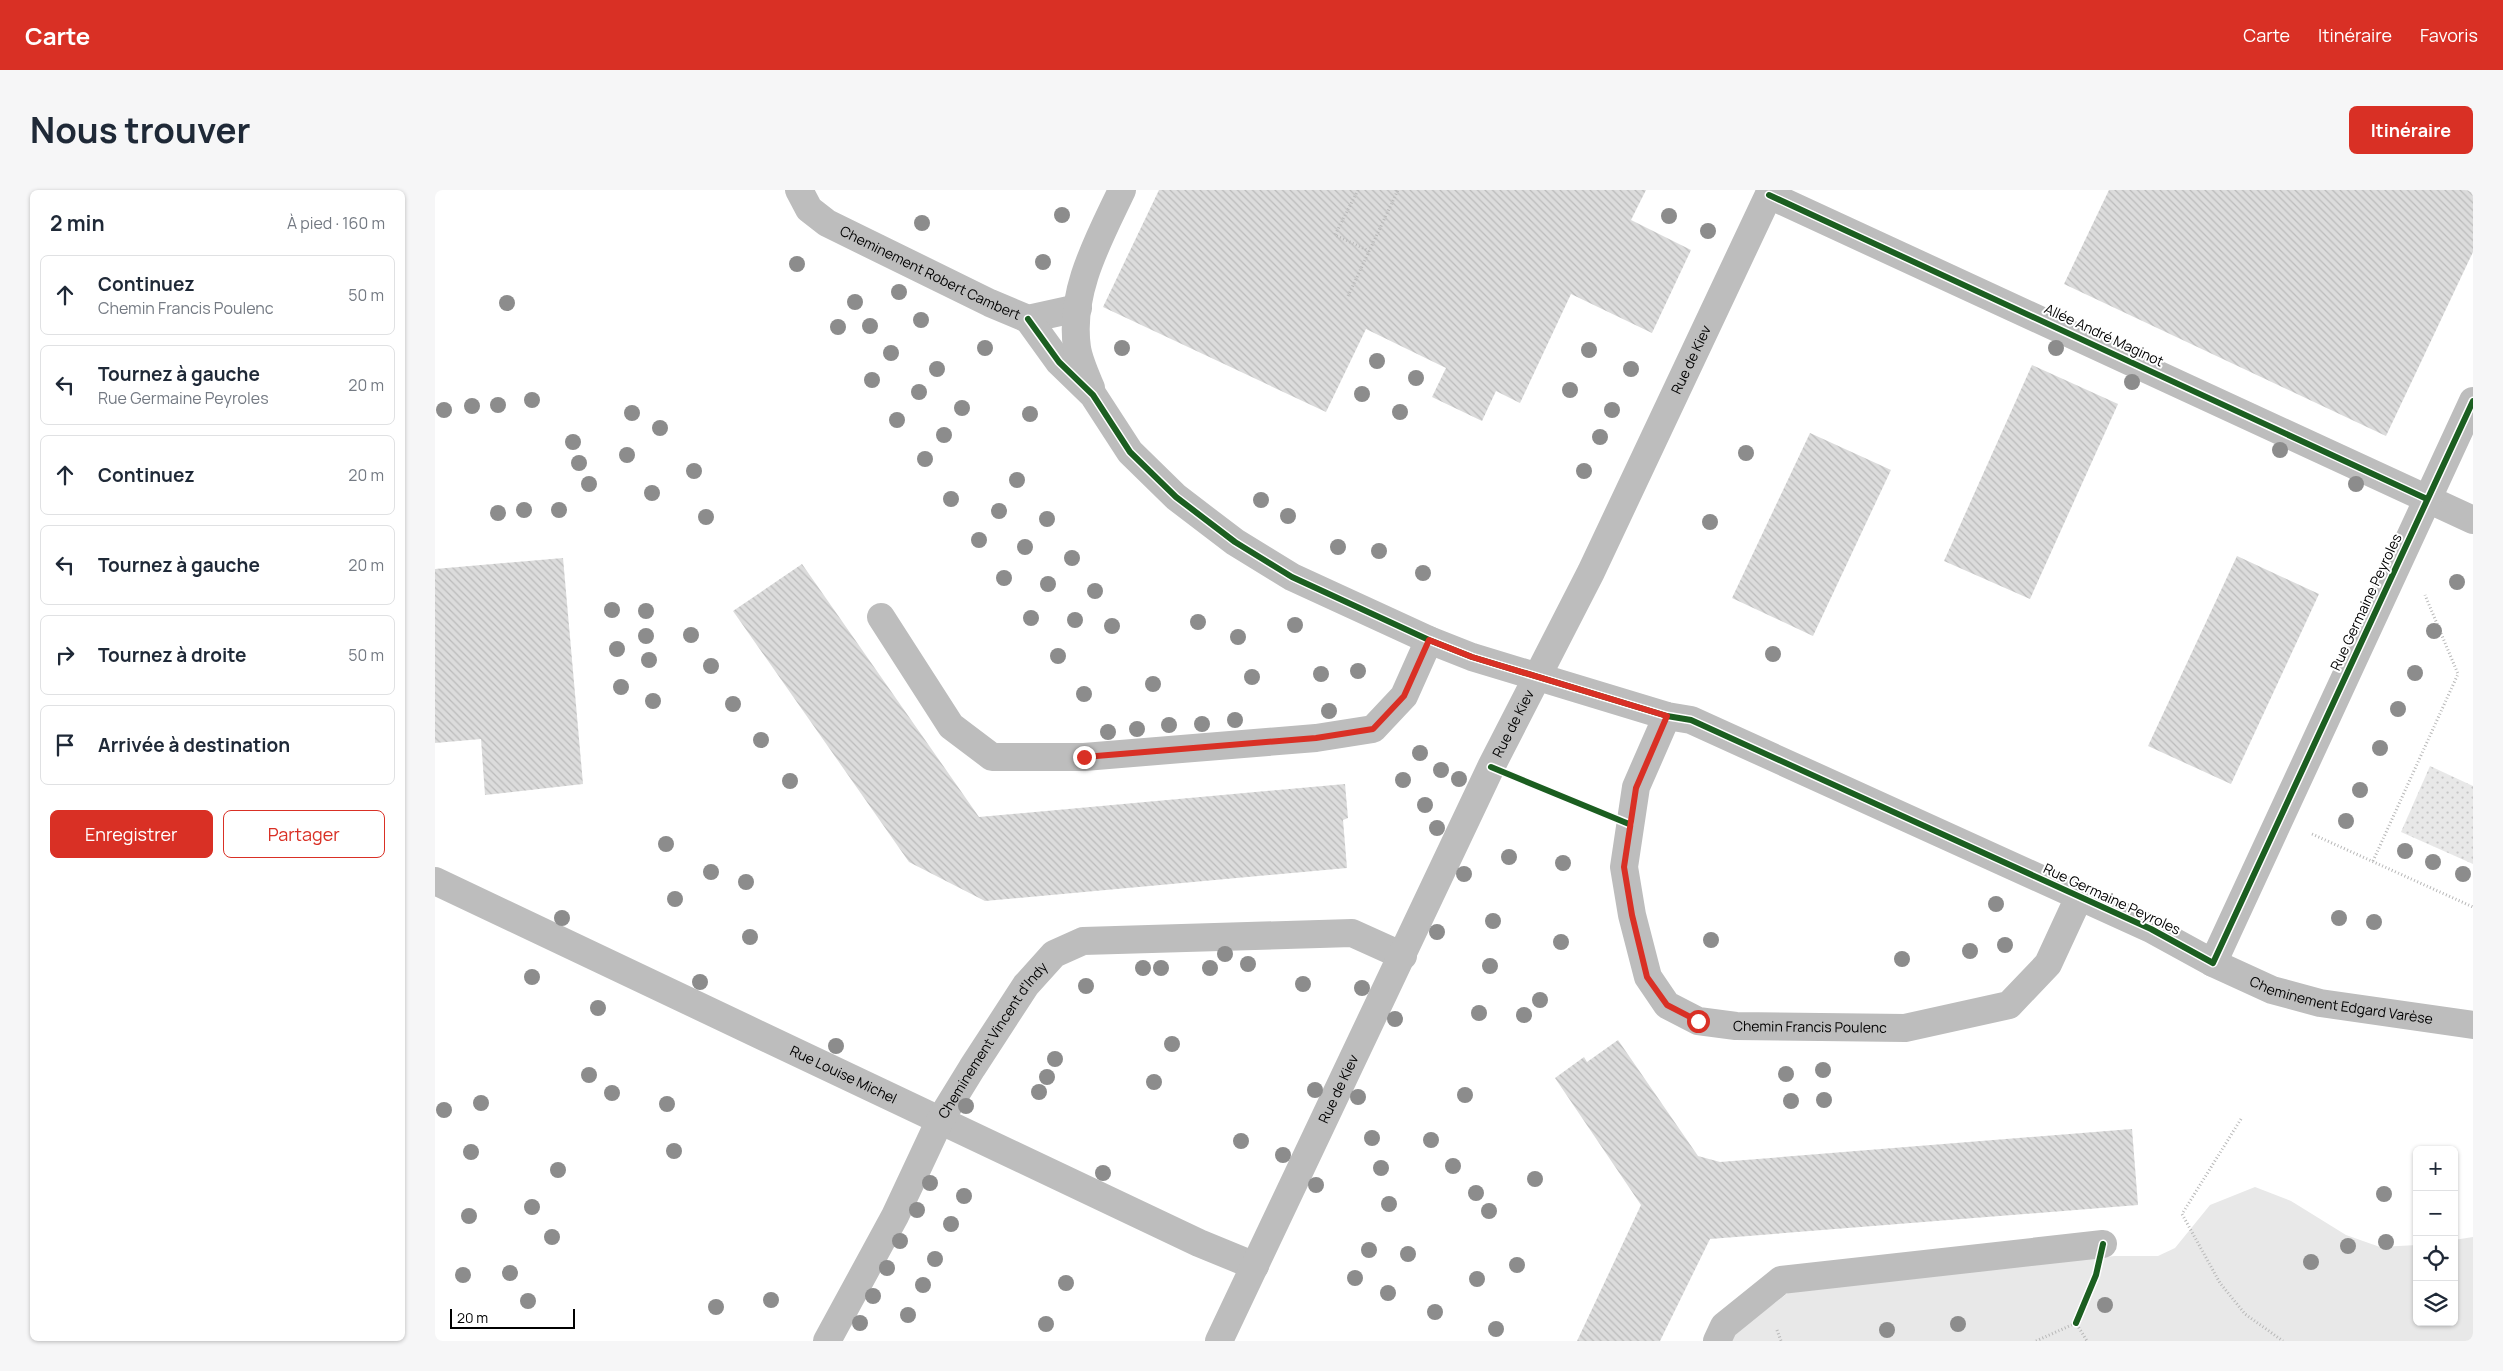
<!DOCTYPE html>
<html lang="fr">
<head>
<meta charset="utf-8">
<style>
	body { margin:0; font-family:Manrope,sans-serif; background:#f6f6f7; color:#1f2937 }
	.controls { position:absolute; right:15px; bottom:15px; display:grid; overflow:hidden; border-radius:8px; box-shadow:0 1px 4px #0004 }
	.controls button { width:45px; height:45px; display:grid; place-items:center; padding:0; border:0; border-bottom:1px solid #e0e1e3; background:#fff; color:#1f2937; font:25px sans-serif }
	.scale { position:absolute; left:15px; bottom:12px; width:125px; box-sizing:border-box; padding-left:5px; border:2px solid #000; border-top:0; font-size:14px; line-height:18px; white-space:nowrap; color:#000; -webkit-text-stroke:4px #fff; paint-order:stroke }
	.stop { position:absolute; width:15px; height:15px; margin:-11px; border:4px solid #d93025; border-radius:50%; background:#fff }
	.stop.end { background:#d93025; border-color:#fff; box-shadow:0 1px 5px #0008 }
	.list { margin:0; padding:0; list-style:none }
	h2 { display:flex; justify-content:space-between; align-items:center; height:65px; margin:0; padding:0 20px; font-size:21px }
	h2 small { font-size:16px; font-weight:400; color:#747a83 }
	.list li { display:grid; grid-template-columns:32px 1fr auto; gap:15px; align-items:center; box-sizing:border-box; height:80px; margin:0 10px 10px; padding:0 10px; border:1px solid #e0e1e3; border-radius:8px }
	.list b { display:block; font-size:19px; white-space:nowrap }
	.list p { margin:0; font-size:16px; white-space:nowrap; color:#747a83 }
	.list em { font-size:16px; font-style:normal; color:#747a83 }
	.actions { display:flex; gap:10px; padding:15px 20px }
	.actions a { flex:1; padding:11px 0; border:1px solid #d93025; border-radius:8px; text-align:center; font-size:18px; color:#d93025 }
	.actions .main { background:#d93025; color:#fff }
	.icon { flex:none; width:28px; height:28px; fill:none; stroke:currentColor; stroke-width:2; stroke-linecap:round; stroke-linejoin:round }
	.map { position:relative; flex:none; width:2038px; height:1151px; overflow:hidden; border-radius:8px }
	header { display:flex; align-items:center; gap:30px; box-sizing:border-box; height:70px; padding:0 25px; background:#d93025; color:#fff }
	header strong { font-size:24px }
	nav { display:flex; gap:28px; margin-inline-start:auto; font-size:18px }
	.intro { display:flex; align-items:center; justify-content:space-between; box-sizing:border-box; height:120px; padding:0 30px }
	h1 { margin:0; font-size:35px }
	.button { padding:12px 22px; border-radius:8px; background:#d93025; color:#fff; font-size:18px; font-weight:700 }
	main { display:flex; gap:30px; padding:0 30px }
	aside { flex:1; background:#fff; border-radius:8px; box-shadow:0 1px 4px #0004 }
	.map>svg:first-child { display:block }
</style>
</head>
<body>
<header>
<strong>Carte</strong>
<nav><a>Carte</a><a>Itinéraire</a><a>Favoris</a></nav>
</header>
<div class="intro"><h1>Nous trouver</h1><a class="button">Itinéraire</a></div>
<main>
<aside>
<h2>2 min<small>À pied · 160 m</small></h2>
<ul class="list">
<li><svg class="icon" aria-label="ahead" viewBox="0 0 24 24"><path d="M12 20V5M6 11l6-6 6 6"/></svg><div><b>Continuez</b><p>Chemin Francis Poulenc</p></div><em>50 m</em></li>
<li><svg class="icon" aria-label="left" viewBox="0 0 24 24"><path d="M17 20v-9H6M10 6l-5 5 5 5"/></svg><div><b>Tournez à gauche</b><p>Rue Germaine Peyroles</p></div><em>20 m</em></li>
<li><svg class="icon" aria-label="ahead" viewBox="0 0 24 24"><path d="M12 20V5M6 11l6-6 6 6"/></svg><div><b>Continuez</b></div><em>20 m</em></li>
<li><svg class="icon" aria-label="left" viewBox="0 0 24 24"><path d="M17 20v-9H6M10 6l-5 5 5 5"/></svg><div><b>Tournez à gauche</b></div><em>20 m</em></li>
<li><svg class="icon" aria-label="right" viewBox="0 0 24 24"><path d="M7 20v-9h11M14 6l5 5-5 5"/></svg><div><b>Tournez à droite</b></div><em>50 m</em></li>
<li><svg class="icon" aria-label="arrive" viewBox="0 0 24 24"><path d="M6 21V4h12l-3 4 3 4H6"/></svg><div><b>Arrivée à destination</b></div></li>
</ul>
<div class="actions"><a class="main">Enregistrer</a><a>Partager</a></div>
</aside>
<div class="map">
<svg width="2038" height="1151" viewBox="0 0 2038 1151">
	<defs>
		<pattern id="park-dots" width="8" height="8" patternUnits="userSpaceOnUse" patternTransform="scale(1.25)"><rect width="8" height="8" fill="#e8e8e8"/><path d="M2 2h.1M6 6h.1" fill="none" stroke="#c5c5c5" stroke-width="1.8" stroke-linecap="round"/></pattern>
		<pattern id="building-back-hatch" width="6" height="6" patternUnits="userSpaceOnUse" patternTransform="scale(1.25)"><rect width="6" height="6" fill="#dcdcdc"/><path d="M-1 5l2 2M0 0l6 6M5-1l2 2" fill="none" stroke="#bbb"/></pattern>
	</defs>
	<rect width="100%" height="100%" fill="#fff"/>
	<polygon fill="#e8e8e8" points="1820,997 1856,1011 1911,1045 1945,1057 1982,1055 1982,1132 2019,1132 2019,1050 2038,1047 2038,1151 1296,1151 1301,1142 1357,1100 1680,1066 1723,1066 1740,1058 1775,1015"/>
	<polygon fill="url(#park-dots)" points="1995,576 2038,596 2038,674 1966,642"/>
	<g fill="url(#building-back-hatch)">
		<polygon points="724,0 1211,0 1196,30 1256,60 1217,143 1136,104 1085,213 1061,201 1047,231 997,207 1011,178 931,139 891,222 668,117"/>
		<polygon points="1674,0 2038,0 2038,62 1951,246 1629,94"/>
		<polygon points="1597,175 1683,214 1595,409 1509,371"/>
		<polygon points="1375,243 1456,280 1378,446 1297,408"/>
		<polygon points="1802,366 1884,404 1796,594 1713,556"/>
		<polygon points="128,368 148,594 50,605 46,549 0,553 0,379"/>
		<polygon points="367,374 544,627 910,594 913,628 908,630 912,678 550,711 474,672 298,421"/>
		<polygon points="1183,850 1263,966 1285,972 1697,939 1703,1015 1275,1049 1225,1151 1142,1151 1206,1015 1120,888 1149,867 1152,872"/>
	</g>
	<g fill="none" stroke-linecap="round" stroke-linejoin="round">
		<g stroke="#b8b8b8" stroke-width="3" stroke-dasharray="1 2.5" stroke-linecap="butt">
			<polyline points="923,0 900,45 934,61"/>
			<polyline points="913,106 963,0"/>
			<polyline points="1877,644 2038,717"/>
			<polyline points="1938,671 2023,484 1990,405"/>
			<polyline points="1806,929 1747,1024 1785,1093 1810,1124 1848,1151"/>
			<polyline points="1342,1140 1346,1151"/>
			<polyline points="1601,1151 1641,1133 1652,1151"/>
		</g>
		<g stroke="#bdbdbd" stroke-width="28">
			<path id="s1" d="M364,0L374,19L392,33L555,113L593,129L643,118"/>
			<polyline points="1334,5 2038,330"/>
			<polyline points="593,129 624,172 658,205 695,262 741,307 800,352 857,387 994,450 1037,467 1232,526 1256,530 1716,739 1778,773 2038,211"/>
			<path d="M656,198C651,186 644,171 642,158C634,101 664,49 687,0"/>
			<polyline points="446,427 516,536 557,567 649,567 881,548 938,539 969,506 994,450"/>
			<path id="s2" d="M1232,526L1201,597L1189,677L1197,725L1213,787L1232,815L1263,831L1301,836L1470,838L1574,815L1613,774L1644,707"/>
			<path id="s3" d="M0,691L764,1053L820,1076"/>
			<path id="s4" d="M1778,773L1837,800L1885,813L2038,835"/>
			<path id="s5" d="M392,1151L460,1026L505,930L537,878L591,795L619,764L648,751L917,743L968,766"/>
			<path id="s6" d="M784,1151L1056,577L1156,382L1336,0"/>
			<polyline points="1282,1151 1289,1136 1346,1090 1668,1054"/>
		</g>
		<g stroke="#fff" stroke-width="9">
			<g id="cycleway">
				<polyline points="1334,5 1992,309"/>
				<polyline points="593,129 624,172 658,205 695,262 741,307 800,352 857,387 994,450 1037,467 1232,526 1256,530 1716,739 1778,773 2038,211"/>
				<polyline points="1056,577 1194,634"/>
				<polyline points="1641,1133 1661,1085 1668,1054"/>
			</g>
		</g>
		<use href="#cycleway" stroke="#1b5e20" stroke-width="6"/>
	</g>
	<g fill="#8c8c8c">
		<circle cx="627" cy="25" r="8"/>
		<circle cx="1234" cy="26" r="8"/>
		<circle cx="487" cy="33" r="8"/>
		<circle cx="1273" cy="41" r="8"/>
		<circle cx="608" cy="72" r="8"/>
		<circle cx="362" cy="74" r="8"/>
		<circle cx="464" cy="102" r="8"/>
		<circle cx="420" cy="112" r="8"/>
		<circle cx="72" cy="113" r="8"/>
		<circle cx="486" cy="130" r="8"/>
		<circle cx="435" cy="136" r="8"/>
		<circle cx="403" cy="137" r="8"/>
		<circle cx="550" cy="158" r="8"/>
		<circle cx="687" cy="158" r="8"/>
		<circle cx="1621" cy="158" r="8"/>
		<circle cx="1154" cy="160" r="8"/>
		<circle cx="456" cy="163" r="8"/>
		<circle cx="942" cy="171" r="8"/>
		<circle cx="502" cy="179" r="8"/>
		<circle cx="1196" cy="179" r="8"/>
		<circle cx="981" cy="188" r="8"/>
		<circle cx="437" cy="190" r="8"/>
		<circle cx="1697" cy="192" r="8"/>
		<circle cx="1135" cy="200" r="8"/>
		<circle cx="484" cy="202" r="8"/>
		<circle cx="927" cy="204" r="8"/>
		<circle cx="97" cy="210" r="8"/>
		<circle cx="63" cy="215" r="8"/>
		<circle cx="37" cy="216" r="8"/>
		<circle cx="527" cy="218" r="8"/>
		<circle cx="9" cy="220" r="8"/>
		<circle cx="1177" cy="220" r="8"/>
		<circle cx="965" cy="222" r="8"/>
		<circle cx="197" cy="223" r="8"/>
		<circle cx="595" cy="224" r="8"/>
		<circle cx="462" cy="230" r="8"/>
		<circle cx="225" cy="238" r="8"/>
		<circle cx="509" cy="245" r="8"/>
		<circle cx="1165" cy="247" r="8"/>
		<circle cx="138" cy="252" r="8"/>
		<circle cx="1845" cy="260" r="8"/>
		<circle cx="1311" cy="263" r="8"/>
		<circle cx="192" cy="265" r="8"/>
		<circle cx="490" cy="269" r="8"/>
		<circle cx="144" cy="273" r="8"/>
		<circle cx="259" cy="281" r="8"/>
		<circle cx="1149" cy="281" r="8"/>
		<circle cx="582" cy="290" r="8"/>
		<circle cx="154" cy="294" r="8"/>
		<circle cx="1921" cy="294" r="8"/>
		<circle cx="217" cy="303" r="8"/>
		<circle cx="516" cy="309" r="8"/>
		<circle cx="826" cy="310" r="8"/>
		<circle cx="89" cy="320" r="8"/>
		<circle cx="124" cy="320" r="8"/>
		<circle cx="564" cy="321" r="8"/>
		<circle cx="63" cy="323" r="8"/>
		<circle cx="853" cy="326" r="8"/>
		<circle cx="271" cy="327" r="8"/>
		<circle cx="612" cy="329" r="8"/>
		<circle cx="1275" cy="332" r="8"/>
		<circle cx="544" cy="350" r="8"/>
		<circle cx="590" cy="357" r="8"/>
		<circle cx="903" cy="357" r="8"/>
		<circle cx="944" cy="361" r="8"/>
		<circle cx="637" cy="368" r="8"/>
		<circle cx="988" cy="383" r="8"/>
		<circle cx="569" cy="388" r="8"/>
		<circle cx="2022" cy="392" r="8"/>
		<circle cx="613" cy="394" r="8"/>
		<circle cx="660" cy="401" r="8"/>
		<circle cx="177" cy="420" r="8"/>
		<circle cx="211" cy="421" r="8"/>
		<circle cx="596" cy="428" r="8"/>
		<circle cx="640" cy="430" r="8"/>
		<circle cx="763" cy="432" r="8"/>
		<circle cx="860" cy="435" r="8"/>
		<circle cx="677" cy="436" r="8"/>
		<circle cx="1999" cy="441" r="8"/>
		<circle cx="256" cy="445" r="8"/>
		<circle cx="211" cy="446" r="8"/>
		<circle cx="803" cy="447" r="8"/>
		<circle cx="182" cy="459" r="8"/>
		<circle cx="1338" cy="464" r="8"/>
		<circle cx="623" cy="466" r="8"/>
		<circle cx="214" cy="470" r="8"/>
		<circle cx="276" cy="476" r="8"/>
		<circle cx="923" cy="481" r="8"/>
		<circle cx="1980" cy="483" r="8"/>
		<circle cx="886" cy="484" r="8"/>
		<circle cx="817" cy="487" r="8"/>
		<circle cx="718" cy="494" r="8"/>
		<circle cx="186" cy="497" r="8"/>
		<circle cx="649" cy="504" r="8"/>
		<circle cx="218" cy="511" r="8"/>
		<circle cx="298" cy="514" r="8"/>
		<circle cx="1963" cy="519" r="8"/>
		<circle cx="894" cy="521" r="8"/>
		<circle cx="800" cy="530" r="8"/>
		<circle cx="767" cy="534" r="8"/>
		<circle cx="734" cy="535" r="8"/>
		<circle cx="702" cy="539" r="8"/>
		<circle cx="673" cy="542" r="8"/>
		<circle cx="326" cy="550" r="8"/>
		<circle cx="1945" cy="558" r="8"/>
		<circle cx="985" cy="563" r="8"/>
		<circle cx="1006" cy="580" r="8"/>
		<circle cx="1024" cy="589" r="8"/>
		<circle cx="968" cy="590" r="8"/>
		<circle cx="355" cy="591" r="8"/>
		<circle cx="1925" cy="600" r="8"/>
		<circle cx="990" cy="615" r="8"/>
		<circle cx="1911" cy="631" r="8"/>
		<circle cx="1002" cy="638" r="8"/>
		<circle cx="231" cy="654" r="8"/>
		<circle cx="1970" cy="661" r="8"/>
		<circle cx="1074" cy="667" r="8"/>
		<circle cx="1998" cy="672" r="8"/>
		<circle cx="1128" cy="673" r="8"/>
		<circle cx="276" cy="682" r="8"/>
		<circle cx="1029" cy="684" r="8"/>
		<circle cx="2028" cy="684" r="8"/>
		<circle cx="311" cy="692" r="8"/>
		<circle cx="240" cy="709" r="8"/>
		<circle cx="1561" cy="714" r="8"/>
		<circle cx="127" cy="728" r="8"/>
		<circle cx="1904" cy="728" r="8"/>
		<circle cx="1058" cy="731" r="8"/>
		<circle cx="1939" cy="732" r="8"/>
		<circle cx="1002" cy="742" r="8"/>
		<circle cx="315" cy="747" r="8"/>
		<circle cx="1276" cy="750" r="8"/>
		<circle cx="1126" cy="752" r="8"/>
		<circle cx="1570" cy="755" r="8"/>
		<circle cx="1535" cy="761" r="8"/>
		<circle cx="790" cy="764" r="8"/>
		<circle cx="1467" cy="769" r="8"/>
		<circle cx="813" cy="774" r="8"/>
		<circle cx="1055" cy="776" r="8"/>
		<circle cx="708" cy="778" r="8"/>
		<circle cx="726" cy="778" r="8"/>
		<circle cx="775" cy="778" r="8"/>
		<circle cx="97" cy="787" r="8"/>
		<circle cx="265" cy="792" r="8"/>
		<circle cx="868" cy="794" r="8"/>
		<circle cx="651" cy="796" r="8"/>
		<circle cx="927" cy="798" r="8"/>
		<circle cx="1105" cy="810" r="8"/>
		<circle cx="163" cy="818" r="8"/>
		<circle cx="1044" cy="823" r="8"/>
		<circle cx="1089" cy="825" r="8"/>
		<circle cx="960" cy="829" r="8"/>
		<circle cx="737" cy="854" r="8"/>
		<circle cx="401" cy="856" r="8"/>
		<circle cx="620" cy="869" r="8"/>
		<circle cx="1388" cy="880" r="8"/>
		<circle cx="1351" cy="884" r="8"/>
		<circle cx="154" cy="885" r="8"/>
		<circle cx="612" cy="887" r="8"/>
		<circle cx="719" cy="892" r="8"/>
		<circle cx="880" cy="900" r="8"/>
		<circle cx="604" cy="902" r="8"/>
		<circle cx="177" cy="903" r="8"/>
		<circle cx="1030" cy="905" r="8"/>
		<circle cx="923" cy="907" r="8"/>
		<circle cx="1389" cy="910" r="8"/>
		<circle cx="1356" cy="911" r="8"/>
		<circle cx="46" cy="913" r="8"/>
		<circle cx="232" cy="914" r="8"/>
		<circle cx="531" cy="916" r="8"/>
		<circle cx="9" cy="920" r="8"/>
		<circle cx="937" cy="948" r="8"/>
		<circle cx="996" cy="950" r="8"/>
		<circle cx="806" cy="951" r="8"/>
		<circle cx="239" cy="961" r="8"/>
		<circle cx="36" cy="962" r="8"/>
		<circle cx="848" cy="965" r="8"/>
		<circle cx="1018" cy="976" r="8"/>
		<circle cx="946" cy="978" r="8"/>
		<circle cx="123" cy="980" r="8"/>
		<circle cx="668" cy="983" r="8"/>
		<circle cx="1100" cy="989" r="8"/>
		<circle cx="495" cy="993" r="8"/>
		<circle cx="881" cy="995" r="8"/>
		<circle cx="1041" cy="1003" r="8"/>
		<circle cx="1949" cy="1004" r="8"/>
		<circle cx="529" cy="1006" r="8"/>
		<circle cx="954" cy="1014" r="8"/>
		<circle cx="97" cy="1017" r="8"/>
		<circle cx="482" cy="1020" r="8"/>
		<circle cx="1054" cy="1021" r="8"/>
		<circle cx="34" cy="1026" r="8"/>
		<circle cx="516" cy="1034" r="8"/>
		<circle cx="117" cy="1047" r="8"/>
		<circle cx="465" cy="1051" r="8"/>
		<circle cx="1951" cy="1052" r="8"/>
		<circle cx="1913" cy="1056" r="8"/>
		<circle cx="934" cy="1060" r="8"/>
		<circle cx="973" cy="1064" r="8"/>
		<circle cx="500" cy="1069" r="8"/>
		<circle cx="1876" cy="1072" r="8"/>
		<circle cx="1082" cy="1075" r="8"/>
		<circle cx="452" cy="1078" r="8"/>
		<circle cx="75" cy="1083" r="8"/>
		<circle cx="28" cy="1085" r="8"/>
		<circle cx="920" cy="1088" r="8"/>
		<circle cx="1042" cy="1089" r="8"/>
		<circle cx="631" cy="1093" r="8"/>
		<circle cx="488" cy="1095" r="8"/>
		<circle cx="953" cy="1103" r="8"/>
		<circle cx="438" cy="1106" r="8"/>
		<circle cx="336" cy="1110" r="8"/>
		<circle cx="93" cy="1111" r="8"/>
		<circle cx="1670" cy="1115" r="8"/>
		<circle cx="281" cy="1117" r="8"/>
		<circle cx="1000" cy="1122" r="8"/>
		<circle cx="473" cy="1125" r="8"/>
		<circle cx="425" cy="1133" r="8"/>
		<circle cx="611" cy="1134" r="8"/>
		<circle cx="1523" cy="1134" r="8"/>
		<circle cx="1061" cy="1139" r="8"/>
		<circle cx="1452" cy="1140" r="8"/>
	</g>
	<g fill="none" stroke-linecap="round" stroke-linejoin="round">
		<polyline stroke="#d93025" stroke-width="6" points="649,567 881,548 938,539 969,506 994,450 1037,467 1232,526 1201,598 1189,677 1197,725 1212,787 1232,815 1263,831"/>
	</g>
	<g text-anchor="middle" stroke-width="4" stroke-linejoin="round" paint-order="stroke">
		<g font-size="14" fill="#000" stroke="#fff">
			<text dy="5" stroke="none"><textPath href="#s1" startOffset="159">Cheminement Robert Cambert</textPath></text>
			<text transform="translate(1669 145) rotate(25)" y="5">Allée André Maginot</text>
			<text dy="5" stroke="none"><textPath href="#s6" startOffset="1089">Rue de Kiev</textPath></text>
			<text transform="translate(1931 412) rotate(-65)" y="5">Rue Germaine Peyroles</text>
			<text dy="5" stroke="none"><textPath href="#s6" startOffset="684">Rue de Kiev</textPath></text>
			<text transform="translate(1677 709) rotate(25)" y="5">Rue Germaine Peyroles</text>
			<text dy="5" stroke="none"><textPath href="#s4" startOffset="135">Cheminement Edgard Varèse</textPath></text>
			<text dy="5" stroke="none"><textPath href="#s2" startOffset="452">Chemin Francis Poulenc</textPath></text>
			<text dy="5" stroke="none"><textPath href="#s5" startOffset="344">Cheminement Vincent d'Indy</textPath></text>
			<text dy="5" stroke="none"><textPath href="#s3" startOffset="452">Rue Louise Michel</textPath></text>
			<text dy="5" stroke="none"><textPath href="#s6" startOffset="279">Rue de Kiev</textPath></text>
		</g>
	</g>
</svg>
<div class="controls">
<button>+</button>
<button>−</button>
<button><svg class="icon" aria-label="locate" viewBox="0 0 24 24"><circle cx="12" cy="12" r="6"/><path d="M12 2v4M12 18v4M2 12h4M18 12h4"/></svg></button>
<button><svg class="icon" aria-label="layers" viewBox="0 0 24 24"><path d="M12 4l9 5-9 5-9-5zM3 14l9 5 9-5"/></svg></button>
</div>
<div class="scale">20 m</div>
<div class="stop" style="left:1263px;top:831px"></div>
<div class="stop end" style="left:649px;top:567px"></div>
</div>
</main>
</body>
</html>
